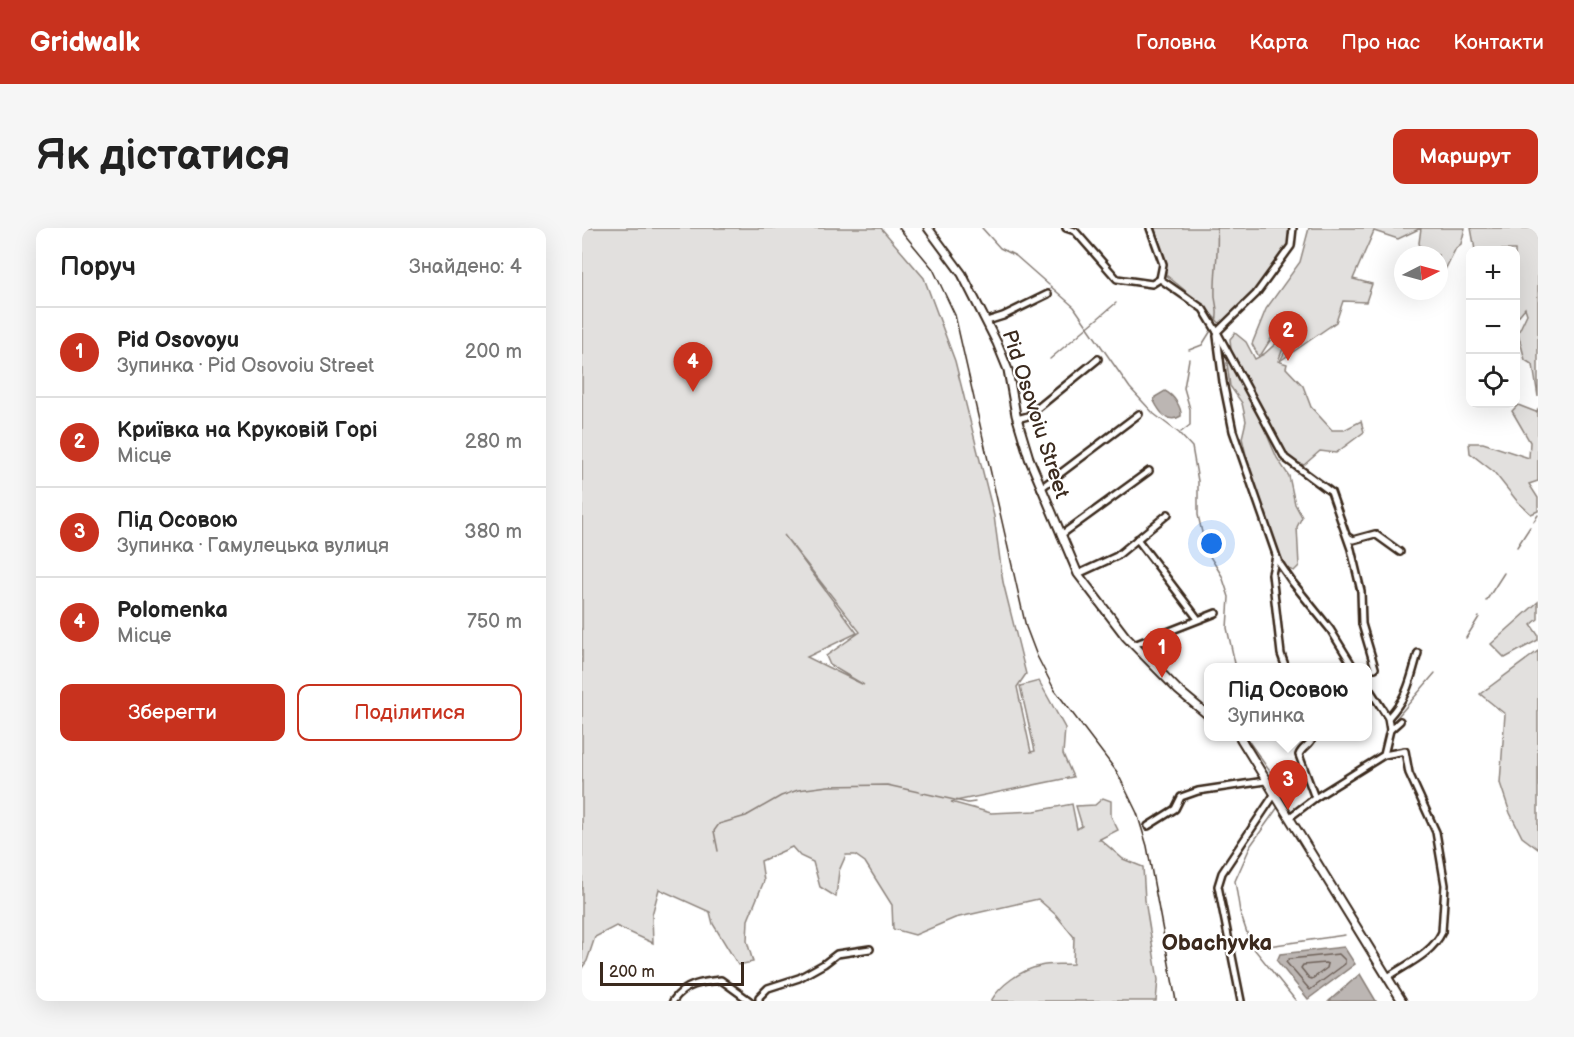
<!DOCTYPE html>
<html lang="uk">
<head>
<meta charset="utf-8">
<style>
	body { margin:0; font-family:"Balsamiq Sans",sans-serif; background:#f6f6f6; color:#222 }
	.controls { position:absolute; right:18px; top:18px; display:grid; overflow:hidden; border-radius:12px; box-shadow:0 6px 24px #0002 }
	.controls button { width:54px; height:54px; display:grid; place-items:center; padding:0; border:0; border-bottom:2px solid #e0e0e0; background:#fff; color:#222; font:30px sans-serif }
	.compass { position:absolute; left:812px; top:18px; width:54px; height:54px; border-radius:50%; background:#fff; box-shadow:0 6px 24px #0002; rotate:84deg }
	.scale { position:absolute; left:18px; bottom:15px; width:144px; box-sizing:border-box; padding-left:6px; border:3px solid #3b2a1e; border-top:0; font-size:16px; line-height:21px; white-space:nowrap; color:#3b2a1e; -webkit-text-stroke:4px #fff; paint-order:stroke }
	.you { position:absolute; left:630px; top:316px; width:21px; height:21px; margin:-15px; border:4px solid #fff; border-radius:50%; background:#1a73e8; box-shadow:0 0 0 9px #1a73e833 }
	.badge { display:grid; place-items:center; width:39px; height:39px; border-radius:50%; background:#c8321e; color:#fff; font-size:20px; font-weight:700 }
	.pin { position:absolute; translate:-50% -50px; filter:drop-shadow(0 2px 3px #0008) }
	.pin::after { content:''; position:absolute; top:32px; width:21px; height:18px; background:inherit; clip-path:polygon(0 0,100% 0,50% 100%) }
	.popup { position:absolute; left:622px; top:435px; width:168px; height:78px; box-sizing:border-box; display:grid; place-content:center; border-radius:12px; background:#fff; filter:drop-shadow(0 2px 4px #0005); font-size:20px; white-space:nowrap; color:#767676 }
	.popup b { font-size:22px; color:#222 }
	.popup::after { content:''; position:absolute; left:50%; top:100%; margin-left:-12px; border:12px solid transparent; border-top-color:#fff }
	.list { margin:0; padding:0; list-style:none }
	h2 { display:flex; justify-content:space-between; align-items:center; height:78px; margin:0; padding:0 24px; font-size:26px }
	h2 small { font-size:20px; font-weight:400; color:#767676 }
	.list li { display:grid; grid-template-columns:39px 1fr auto; gap:18px; align-items:center; box-sizing:border-box; height:90px; padding:0 24px; border-top:2px solid #e0e0e0 }
	.list b { display:block; font-size:22px; white-space:nowrap }
	.list p { margin:0; font-size:20px; white-space:nowrap; color:#767676 }
	.list em { font-size:20px; font-style:normal; color:#767676 }
	.actions { display:flex; gap:12px; padding:18px 24px }
	.actions a { flex:1; padding:14px 0; border:2px solid #c8321e; border-radius:12px; text-align:center; font-size:21px; color:#c8321e }
	.actions .main { background:#c8321e; color:#fff }
	.icon { flex:none; width:33px; height:33px; fill:none; stroke:currentColor; stroke-width:2; stroke-linecap:round; stroke-linejoin:round }
	.map { position:relative; flex:none; width:956px; height:773px; overflow:hidden; border-radius:12px }
	header { display:flex; align-items:center; gap:36px; box-sizing:border-box; height:84px; padding:0 30px; background:#c8321e; color:#fff }
	header strong { font-size:28px }
	nav { display:flex; gap:33px; margin-inline-start:auto; font-size:21px }
	.intro { display:flex; align-items:center; justify-content:space-between; box-sizing:border-box; height:144px; padding:0 36px }
	h1 { margin:0; font-size:42px }
	.button { padding:15px 27px; border-radius:12px; background:#c8321e; color:#fff; font-size:21px; font-weight:700 }
	main { display:flex; gap:36px; padding:0 36px }
	aside { flex:1; background:#fff; border-radius:12px; box-shadow:0 6px 24px #0002 }
	.map>svg:first-child { display:block }
</style>
</head>
<body>
<header>
<strong>Gridwalk</strong>
<nav><a>Головна</a><a>Карта</a><a>Про нас</a><a>Контакти</a></nav>
</header>
<div class="intro"><h1>Як дістатися</h1><a class="button">Маршрут</a></div>
<main>
<aside>
<h2>Поруч<small>Знайдено: 4</small></h2>
<ul class="list">
<li><span class="badge">1</span><div><b>Pid Osovoyu</b><p>Зупинка · Pid Osovoiu Street</p></div><em>200 m</em></li>
<li><span class="badge">2</span><div><b>Криївка на Круковій Горі</b><p>Місце</p></div><em>280 m</em></li>
<li><span class="badge">3</span><div><b>Під Осовою</b><p>Зупинка · Гамулецька вулиця</p></div><em>380 m</em></li>
<li><span class="badge">4</span><div><b>Polomenka</b><p>Місце</p></div><em>750 m</em></li>
</ul>
<div class="actions"><a class="main">Зберегти</a><a>Поділитися</a></div>
</aside>
<div class="map">
<svg width="956" height="773" viewBox="0 0 956 773">
	<rect width="100%" height="100%" fill="#fff"/>
	<filter id="ink" filterUnits="userSpaceOnUse"><feTurbulence type="fractalNoise" baseFrequency=".0167" numOctaves="2"/><feDisplacementMap in="SourceGraphic" scale="12" xChannelSelector="R" yChannelSelector="G"/><feConvolveMatrix kernelMatrix="1 2 1 2 8 2 1 2 1" color-interpolation-filters="sRGB"/></filter>
	<g filter="url(#ink)">
		<g fill="#e2e0de" stroke="#8e857e" stroke-width="1.5" fill-rule="evenodd">
			<path d="M0,0H299L342,50L373,133L412,288L421,354L444,446L435,459L449,524L453,523L438,458L457,453L483,500L481,526L491,549L369,574L409,585L453,583L490,576L495,601L500,598L494,578L513,577L521,570L529,573V588L536,602L516,612H519L541,631L561,639L563,672L576,752L574,773H409C418,757 439,742 458,738C468,735 480,737 491,736L492,709L474,687L456,671L373,690L333,707L311,701L310,677L293,650L283,634L273,627H264L257,643L254,669L238,659L231,634L218,628L210,619L179,633L182,653L166,692L165,713L171,734L156,737L131,696L128,684L77,661L70,687L71,715L34,698L13,709L5,733L0,740ZM202,307L278,404L244,428L248,437L282,457L225,429L275,405Z"/>
			<polygon points="571,0 709,0 706,16 672,65 641,99 621,77 584,47 584,34"/>
			<polygon points="727,0 883,0 879,16 874,20 857,54 857,27 840,27 837,15 839,0 816,11 792,3 771,51 790,56 784,74 761,73 754,94 698,133 716,99 701,92 678,128 682,126 700,110 701,121 696,133 705,136 704,140 721,158 729,179 750,202 762,202 779,193 782,204 754,225 738,223 722,237 708,232 649,122 648,111 653,105 664,114 673,131 677,129 670,116 684,81 718,34"/>
			<polygon points="889,0 956,0 956,169 951,137 943,132 936,105 945,86 943,80 934,91 933,22 893,22"/>
			<polygon points="645,135 649,135 676,186 695,230 707,248 713,276 720,289 715,299 717,338 712,343 706,341 698,327 669,248 660,210 664,193 660,175 648,158"/>
			<polygon points="936,177 954,184 956,181 956,253 947,256 956,270 956,283 949,286 935,273 912,244 888,225 887,215 901,215 947,230 948,214 930,183"/>
			<polygon points="956,374 956,391 949,397 956,407 956,412 923,430 909,416"/>
			<polygon points="956,423 956,621 940,609 928,585 918,555 923,486 898,466"/>
		</g>
		<g fill="#bcb6b3" stroke="#887e77" stroke-width="1.5">
			<path d="M583,163C591,167 600,179 599,188C586,196 578,185 572,173L573,169Z"/>
			<polygon points="762,719 773,736 726,771 695,733 698,726"/>
			<polygon points="778,746 794,773 747,773"/>
		</g>
		<g fill="none" stroke-linecap="round" stroke-linejoin="round">
			<g stroke="#6f625a" stroke-width="1.5">
				<polygon points="757,726 763,732 763,736 728,762 704,734 707,731"/>
				<polygon points="743,735 746,736 745,740 730,751 727,750 719,740 721,737"/>
			</g>
			<g stroke="#887e77" stroke-width="1.5">
				<polyline points="400,0 418,20 434,28 492,79 548,160 572,186 597,205 610,219 616,253 616,287 624,322 640,348 647,369 645,400 654,440"/>
				<path d="M634,93C637,84 634,78 633,69C632,46 637,23 635,0"/>
				<polyline points="607,122 620,117 630,101"/>
				<polyline points="468,131 534,75"/>
				<polyline points="599,204 608,197 608,181 602,160 607,131"/>
				<polyline points="952,293 956,287"/>
				<polyline points="935,319 948,299"/>
				<polyline points="904,373 922,345"/>
				<polyline points="884,410 897,389"/>
				<polyline points="809,491 812,493 853,445"/>
				<polyline points="663,508 701,562 703,567 701,572"/>
				<polyline points="696,579 669,617 653,653 658,684 669,717 714,773"/>
				<polyline points="136,623 132,603 137,596 164,588 199,568 216,562 246,558 305,557 386,575 393,574"/>
				<polyline points="750,666 815,773"/>
				<polyline points="672,720 763,707"/>
			</g>
			<g stroke="#3b2a1e" stroke-width="10">
				<g id="minor">
					<polyline points="484,0 493,3 535,51 570,56 578,51 621,81 635,104 703,230 749,264 769,321 779,363 780,396 793,440"/>
					<polyline points="568,0 581,36 578,51"/>
					<polyline points="405,93 421,88 466,66"/>
					<polyline points="635,104 674,66 709,18 711,0"/>
					<polyline points="635,108 641,154 651,203 697,335 711,355 748,401 772,440"/>
					<polyline points="435,191 446,188 516,131"/>
					<polyline points="459,260 557,186"/>
					<polyline points="479,307 567,243"/>
					<polyline points="766,309 771,312 793,306 818,324"/>
					<polyline points="555,311 616,391"/>
					<polyline points="694,328 690,346 699,426 704,440"/>
					<polyline points="496,346 535,328 586,286"/>
					<polyline points="552,417 634,385"/>
					<polyline points="786,459 806,490 808,502"/>
					<path d="M806,490C826,468 828,453 836,425"/>
					<path d="M731,508C729,518 720,518 717,527L733,570"/>
					<path d="M802,527L823,523L827,545L854,604L863,657L860,704C850,726 825,736 806,749"/>
					<polyline points="708,589 733,570 802,527 808,502 818,493"/>
					<polyline points="566,598 593,581 599,569 616,563 683,553"/>
					<path d="M91,773C102,756 120,754 139,752L168,773"/>
					<polyline points="177,773 177,769 186,760 217,750 242,736 255,726 288,721"/>
					<polyline points="659,773 636,658 640,645 692,567"/>
				</g>
			</g>
			<g stroke="#3b2a1e" stroke-width="11">
				<g id="tertiary">
					<polyline points="346,0 380,46 415,115 426,142 434,187 447,230 496,346 544,409 596,462 626,487"/>
					<polyline points="657,508 820,773"/>
				</g>
			</g>
			<use href="#minor" stroke="#fff" stroke-width="5"/>
			<use href="#tertiary" stroke="#fff" stroke-width="7"/>
			<polyline stroke="#3b2a1e" stroke-width="1.5" points="317,0 351,41 373,87 444,399 455,428 472,461 535,544 555,585 565,618 594,773"/>
		</g>
	</g>
	<g text-anchor="middle" stroke-width="4.5" stroke-linejoin="round" paint-order="stroke">
		<g font-size="21" fill="#3b2a1e" stroke="#fff">
			<text transform="translate(454 186) rotate(72)" y="7">Pid Osovoiu Street</text>
		</g>
		<g font-size="22" font-weight="bold" fill="#3b2a1e" stroke="#fff">
			<text x="635" y="722">Obachyvka</text>
		</g>
	</g>
</svg>
<div class="controls">
<button>+</button>
<button>−</button>
<button><svg class="icon" aria-label="locate" viewBox="0 0 24 24"><circle cx="12" cy="12" r="6"/><path d="M12 2v4M12 18v4M2 12h4M18 12h4"/></svg></button>
</div>
<svg class="compass" viewBox="-18 -18 36 36"><path d="M0-13l5 13h-10z" fill="#e53935"/><path d="M0 13l5-13h-10z" fill="#767676"/></svg>
<div class="scale">200 m</div>
<div class="you"></div>
<div class="pin badge" style="left:580px;top:450px">1</div>
<div class="pin badge" style="left:706px;top:133px">2</div>
<div class="pin badge" style="left:706px;top:582px">3</div>
<div class="popup"><b>Під Осовою</b>Зупинка</div>
<div class="pin badge" style="left:111px;top:164px">4</div>
</div>
</main>
</body>
</html>
